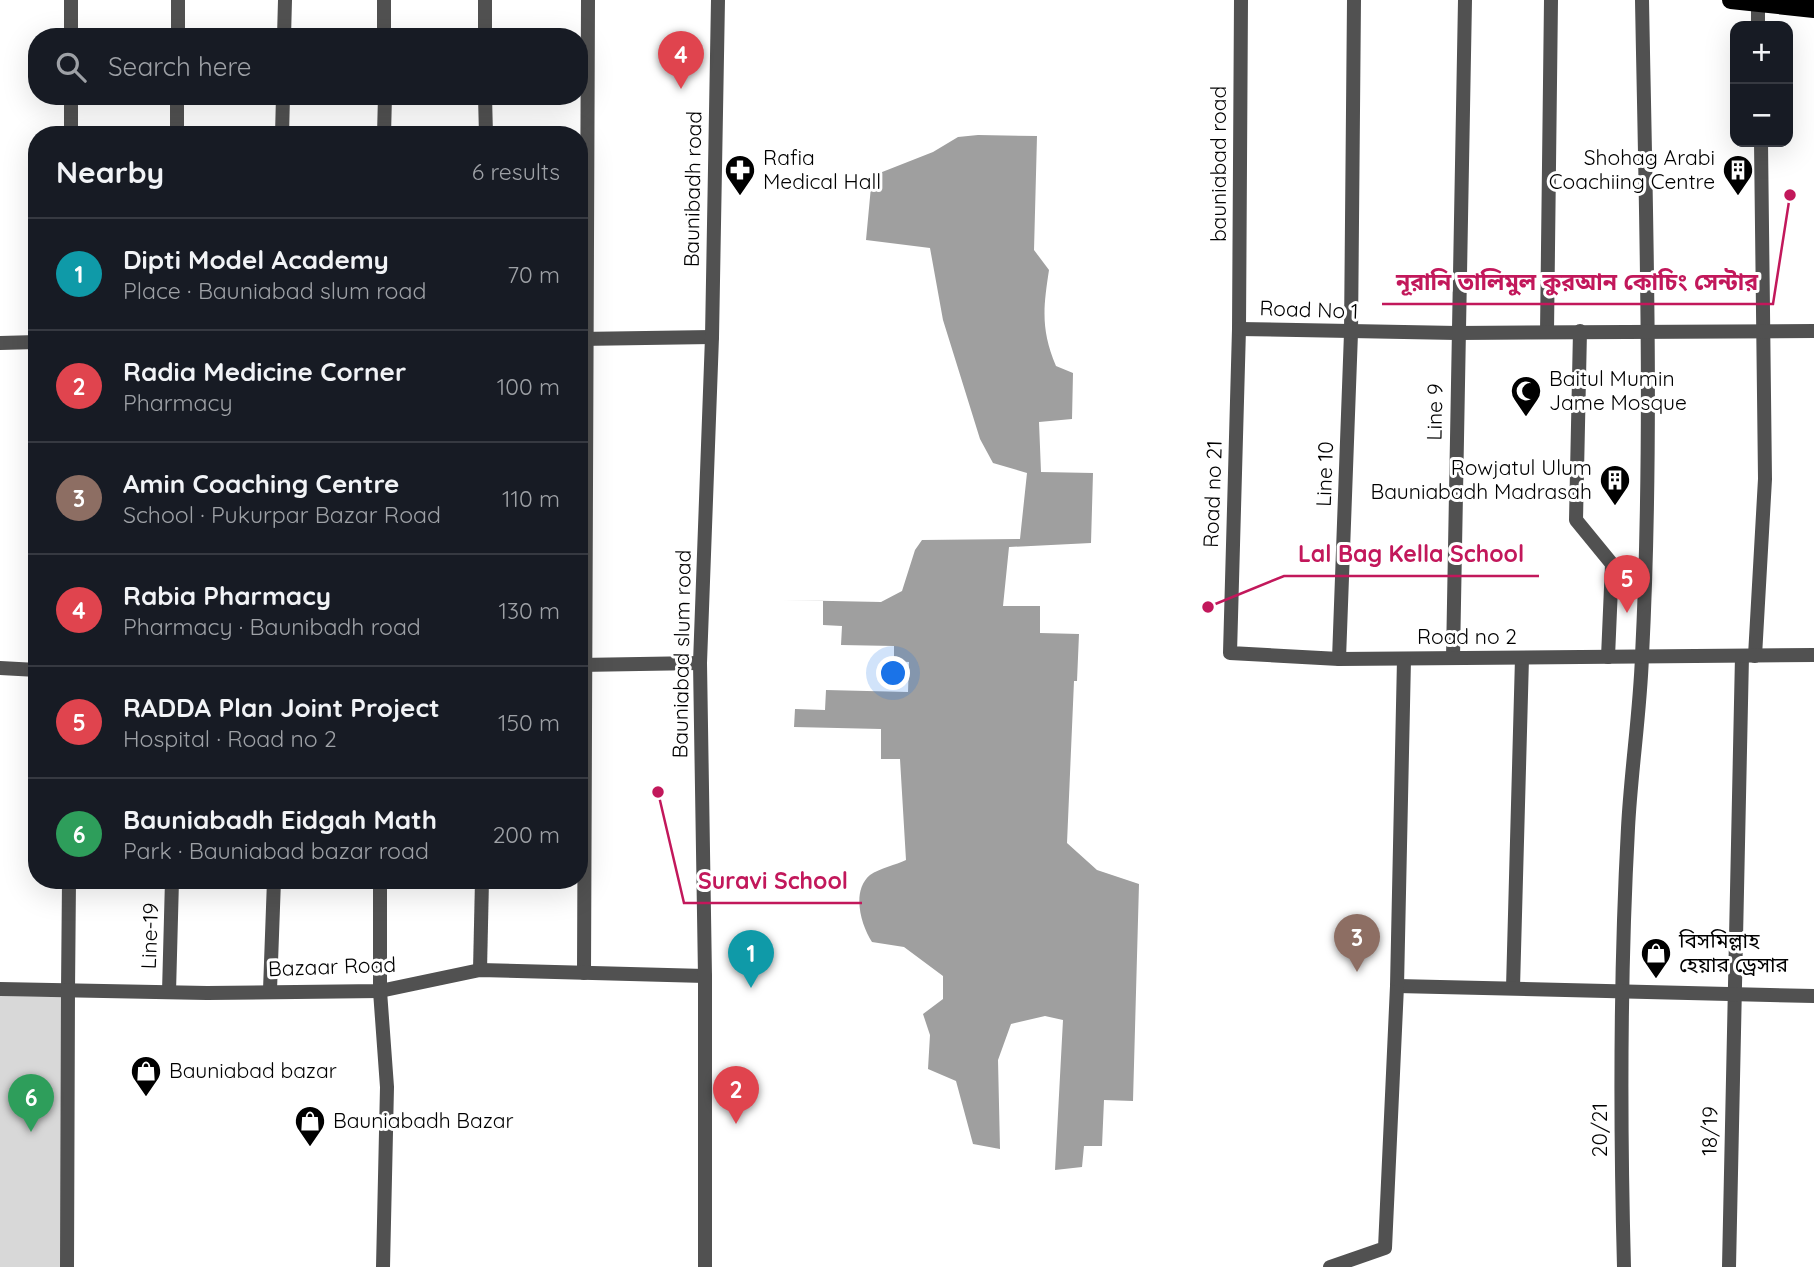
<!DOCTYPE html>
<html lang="en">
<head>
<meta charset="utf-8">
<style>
	body { margin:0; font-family:Quicksand,"Noto Sans Bengali",sans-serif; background:#242831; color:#f1f3f6 }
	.controls { position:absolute; right:21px; top:21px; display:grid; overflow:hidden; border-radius:14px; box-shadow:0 7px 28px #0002 }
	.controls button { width:63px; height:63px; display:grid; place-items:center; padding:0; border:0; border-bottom:2px solid #363941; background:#171b24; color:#f1f3f6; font:35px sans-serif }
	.you { position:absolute; left:894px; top:674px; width:24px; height:24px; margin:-18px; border:5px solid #fff; border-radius:50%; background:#1a73e8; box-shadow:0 0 0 10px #1a73e833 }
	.badge { display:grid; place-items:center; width:46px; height:46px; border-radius:50%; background:#858687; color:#fff; font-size:23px; font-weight:700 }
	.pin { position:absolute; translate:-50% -58px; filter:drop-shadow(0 2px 4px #0008) }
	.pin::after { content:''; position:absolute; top:37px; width:24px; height:21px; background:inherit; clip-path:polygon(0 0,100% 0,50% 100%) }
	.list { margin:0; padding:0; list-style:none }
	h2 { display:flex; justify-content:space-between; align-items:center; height:91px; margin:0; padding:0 28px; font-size:30px }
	h2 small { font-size:23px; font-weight:400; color:#9ea1a6 }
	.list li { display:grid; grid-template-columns:46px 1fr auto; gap:21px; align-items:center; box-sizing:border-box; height:112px; padding:0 28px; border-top:2px solid #363941 }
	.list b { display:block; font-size:26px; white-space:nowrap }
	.list p { margin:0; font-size:23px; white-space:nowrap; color:#9ea1a6 }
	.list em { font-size:23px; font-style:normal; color:#9ea1a6 }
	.icon { flex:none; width:38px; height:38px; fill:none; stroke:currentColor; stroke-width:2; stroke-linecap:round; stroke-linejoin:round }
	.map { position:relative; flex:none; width:1814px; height:1267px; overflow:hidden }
	.search { position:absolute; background:#171b24; box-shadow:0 7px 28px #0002; left:28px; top:28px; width:560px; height:77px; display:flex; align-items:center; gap:18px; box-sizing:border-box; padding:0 24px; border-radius:28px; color:#9ea1a6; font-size:26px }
	.panel { position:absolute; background:#171b24; box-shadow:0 7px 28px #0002; left:28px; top:126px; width:560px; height:763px; border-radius:28px }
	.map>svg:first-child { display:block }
</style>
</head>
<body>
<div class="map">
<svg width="1814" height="1267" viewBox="0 0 1814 1267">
	<rect width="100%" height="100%" fill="#fff"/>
	<polygon fill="#d8d8d8" points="0,996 62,997 62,1267 0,1267"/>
	<path fill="#9f9f9f" d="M978,135L1037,136L1034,250L1049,270C1043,309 1041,330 1056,366L1073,373L1072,419L1039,422L1041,472L1093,473L1091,543L1009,547L1003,606H1040V633L1079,634L1077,681H1074L1067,843L1097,870L1139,884L1133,1101L1104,1100L1102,1146H1084L1082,1167L1055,1170L1063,1020L1045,1016L1011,1024L998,1060L1000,1149L973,1144L956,1081L928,1069L930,1035L923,1014L943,999V976L904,947L872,942C861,925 851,891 870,875C880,868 896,865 906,860L900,759H881V729L794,727L795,709L825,710L826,690L908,692L909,662L894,661V646L841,645L842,626L823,625V601L783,600L881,602L902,591L915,550L922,540L1020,539L1027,473L993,463L980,439L943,320L930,248L866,240L872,176L933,152L958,137Z"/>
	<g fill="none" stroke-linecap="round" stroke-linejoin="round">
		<g stroke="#515151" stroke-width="14">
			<polyline points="485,0 485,37"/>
			<polyline points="1758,3 1758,26"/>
			<polyline points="71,37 71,0"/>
			<polyline points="178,37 178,0"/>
			<polyline points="284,37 285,0"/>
			<polyline points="485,96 486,135"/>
			<polyline points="71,135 71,96"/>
			<polyline points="177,135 177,96"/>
			<polyline points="282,135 283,96"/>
			<polyline points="1580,331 1576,520 1612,564 1608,657"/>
			<polyline points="1547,332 1551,0"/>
			<polyline points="1755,656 1765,479 1761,142"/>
			<polyline points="1453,658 1465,0"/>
			<polyline points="1339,659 1351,333 1354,0"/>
			<polyline points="480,970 482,880"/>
			<polyline points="584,973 588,0"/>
			<polyline points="1513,988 1522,658"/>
			<polyline points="68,990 69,880"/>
			<polyline points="270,990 274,880"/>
			<polyline points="169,992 172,880"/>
			<path d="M1624,1267C1620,1121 1620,974 1628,828C1631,770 1640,713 1642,656C1653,438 1646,218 1642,0"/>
			<polyline points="1729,1267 1742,656"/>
		</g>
		<g stroke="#515151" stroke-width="14">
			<polyline points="384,0 384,37"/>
			<polyline points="1241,0 1239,329 1230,653 1339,659 1814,655"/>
			<polyline points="384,135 385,96"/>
			<polyline points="1239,329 1457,333 1814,331"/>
			<polyline points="579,339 712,337"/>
			<polyline points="0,343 37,342"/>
			<polyline points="579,665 700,663"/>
			<polyline points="0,668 37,670"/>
			<polyline points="380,880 380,991 387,1087 383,1267"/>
			<polyline points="1397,986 1814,996"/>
			<polyline points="0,989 207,993 380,991 480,970 705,976"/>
			<polyline points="67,1267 68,990"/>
			<polyline points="705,1267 705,976 700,663 712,337 718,0"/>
			<polyline points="1330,1267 1385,1248 1397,986 1404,659"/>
		</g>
		<polyline stroke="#000" stroke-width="18" points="1731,0 1814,9"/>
	</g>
	<defs>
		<g id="pharmacy-pin" transform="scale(1.575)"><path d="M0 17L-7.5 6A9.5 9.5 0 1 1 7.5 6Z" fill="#000" stroke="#fff"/><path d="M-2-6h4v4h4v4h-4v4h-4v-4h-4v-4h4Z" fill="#fff"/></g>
		<g id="building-pin" transform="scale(1.575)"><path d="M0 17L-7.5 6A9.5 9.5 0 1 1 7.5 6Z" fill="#000" stroke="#fff"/><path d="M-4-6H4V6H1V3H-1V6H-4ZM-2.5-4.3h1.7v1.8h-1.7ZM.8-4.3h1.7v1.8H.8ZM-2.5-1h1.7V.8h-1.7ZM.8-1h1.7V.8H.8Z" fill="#fff"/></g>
		<g id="mosque-pin" transform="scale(1.575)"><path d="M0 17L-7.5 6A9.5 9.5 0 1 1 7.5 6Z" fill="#000" stroke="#fff"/><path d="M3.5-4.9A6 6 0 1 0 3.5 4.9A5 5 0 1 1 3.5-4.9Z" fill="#fff"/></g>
		<g id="shop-pin" transform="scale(1.575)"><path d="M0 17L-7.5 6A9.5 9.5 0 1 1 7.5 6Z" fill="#000" stroke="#fff"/><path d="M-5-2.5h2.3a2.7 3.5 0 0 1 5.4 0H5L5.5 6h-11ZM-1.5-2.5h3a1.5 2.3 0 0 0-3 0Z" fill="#fff"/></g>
	</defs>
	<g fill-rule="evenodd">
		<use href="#pharmacy-pin" x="740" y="170"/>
		<use href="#building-pin" x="1738" y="170"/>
		<use href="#mosque-pin" x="1526" y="391"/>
		<use href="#building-pin" x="1615" y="480"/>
		<use href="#shop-pin" x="1656" y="953"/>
		<use href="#shop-pin" x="146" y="1071"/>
		<use href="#shop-pin" x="310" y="1121"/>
	</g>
	<g text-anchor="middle" stroke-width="6" stroke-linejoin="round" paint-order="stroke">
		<g font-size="21" fill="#000" stroke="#fff" text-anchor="start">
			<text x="763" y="165">Rafia<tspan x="763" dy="24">Medical Hall</tspan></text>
			<text x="1715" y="165" text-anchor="end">Shohag Arabi<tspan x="1715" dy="24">Coachiing Centre</tspan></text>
			<text x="1549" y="386">Baitul Mumin<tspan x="1549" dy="24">Jame Mosque</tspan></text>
			<text x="1592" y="475" text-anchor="end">Rowjatul Ulum<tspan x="1592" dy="24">Bauniabadh Madrasah</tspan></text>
			<text x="1679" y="948">বিসমিল্লাহ<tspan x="1679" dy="24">হেয়ার ড্রেসার</tspan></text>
			<text x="169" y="1078">Bauniabad bazar</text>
			<text x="333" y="1128">Bauniabadh Bazar</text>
		</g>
		<g font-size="21" fill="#000" stroke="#fff">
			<text transform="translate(1219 164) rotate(-90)" y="7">bauniabad road</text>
			<text transform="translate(693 189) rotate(-89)" y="7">Baunibadh road</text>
			<text transform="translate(1309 310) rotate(2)" y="7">Road No 1</text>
			<text transform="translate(1435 412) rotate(-89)" y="7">Line 9</text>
			<text transform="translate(1325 474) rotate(-88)" y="7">Line 10</text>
			<text transform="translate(1213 494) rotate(-88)" y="7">Road no 21</text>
			<text x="1467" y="644">Road no 2</text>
			<text transform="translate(682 654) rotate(-89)" y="7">Bauniabad slum road</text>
			<text transform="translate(150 936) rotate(-88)" y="7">Line-19</text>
			<text transform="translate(332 967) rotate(-2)" y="7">Bazaar Road</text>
			<text transform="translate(1600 1130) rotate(-90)" y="7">20/21</text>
			<text transform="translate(1710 1131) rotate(-89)" y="7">18/19</text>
		</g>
	</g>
	<path fill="none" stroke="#c2185b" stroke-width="2.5" d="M1790 195L1773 304H1382M1208 607L1284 576H1539M658 792L684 903H862"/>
	<g fill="#c2185b" stroke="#fff" stroke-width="2.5">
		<circle cx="1790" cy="195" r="7"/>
		<circle cx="1208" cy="607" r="7"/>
		<circle cx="658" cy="792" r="7"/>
	</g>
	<g font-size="23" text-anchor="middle" font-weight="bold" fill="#c2185b" stroke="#fff" stroke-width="6" stroke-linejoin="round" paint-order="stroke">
		<text x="1577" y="290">নূরানি তালিমুল কুরআন কোচিং সেন্টার</text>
		<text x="1411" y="562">Lal Bag Kella School</text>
		<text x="773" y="889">Suravi School</text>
	</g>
</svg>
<div class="controls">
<button>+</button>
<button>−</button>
</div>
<div class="you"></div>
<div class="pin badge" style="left:751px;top:988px;background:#0f9aa8">1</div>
<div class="pin badge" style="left:736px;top:1124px;background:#e0444e">2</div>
<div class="pin badge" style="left:1357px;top:972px;background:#8d6e63">3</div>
<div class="pin badge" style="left:681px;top:89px;background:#e0444e">4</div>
<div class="pin badge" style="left:1627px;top:613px;background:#e0444e">5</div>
<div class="pin badge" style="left:31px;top:1132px;background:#2e9e5b">6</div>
<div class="search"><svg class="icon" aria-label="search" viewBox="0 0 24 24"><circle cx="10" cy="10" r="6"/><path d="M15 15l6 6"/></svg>Search here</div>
<section class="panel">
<h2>Nearby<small>6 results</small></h2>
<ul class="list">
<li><span class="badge" style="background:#0f9aa8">1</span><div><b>Dipti Model Academy</b><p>Place · Bauniabad slum road</p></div><em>70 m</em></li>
<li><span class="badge" style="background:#e0444e">2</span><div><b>Radia Medicine Corner</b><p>Pharmacy</p></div><em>100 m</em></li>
<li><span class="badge" style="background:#8d6e63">3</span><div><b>Amin Coaching Centre</b><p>School · Pukurpar Bazar Road</p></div><em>110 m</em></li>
<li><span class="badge" style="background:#e0444e">4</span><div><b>Rabia Pharmacy</b><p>Pharmacy · Baunibadh road</p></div><em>130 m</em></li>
<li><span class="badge" style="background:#e0444e">5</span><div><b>RADDA Plan Joint Project</b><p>Hospital · Road no 2</p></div><em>150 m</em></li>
<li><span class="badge" style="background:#2e9e5b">6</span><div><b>Bauniabadh Eidgah Math</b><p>Park · Bauniabad bazar road</p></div><em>200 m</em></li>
</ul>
</section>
</div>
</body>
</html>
